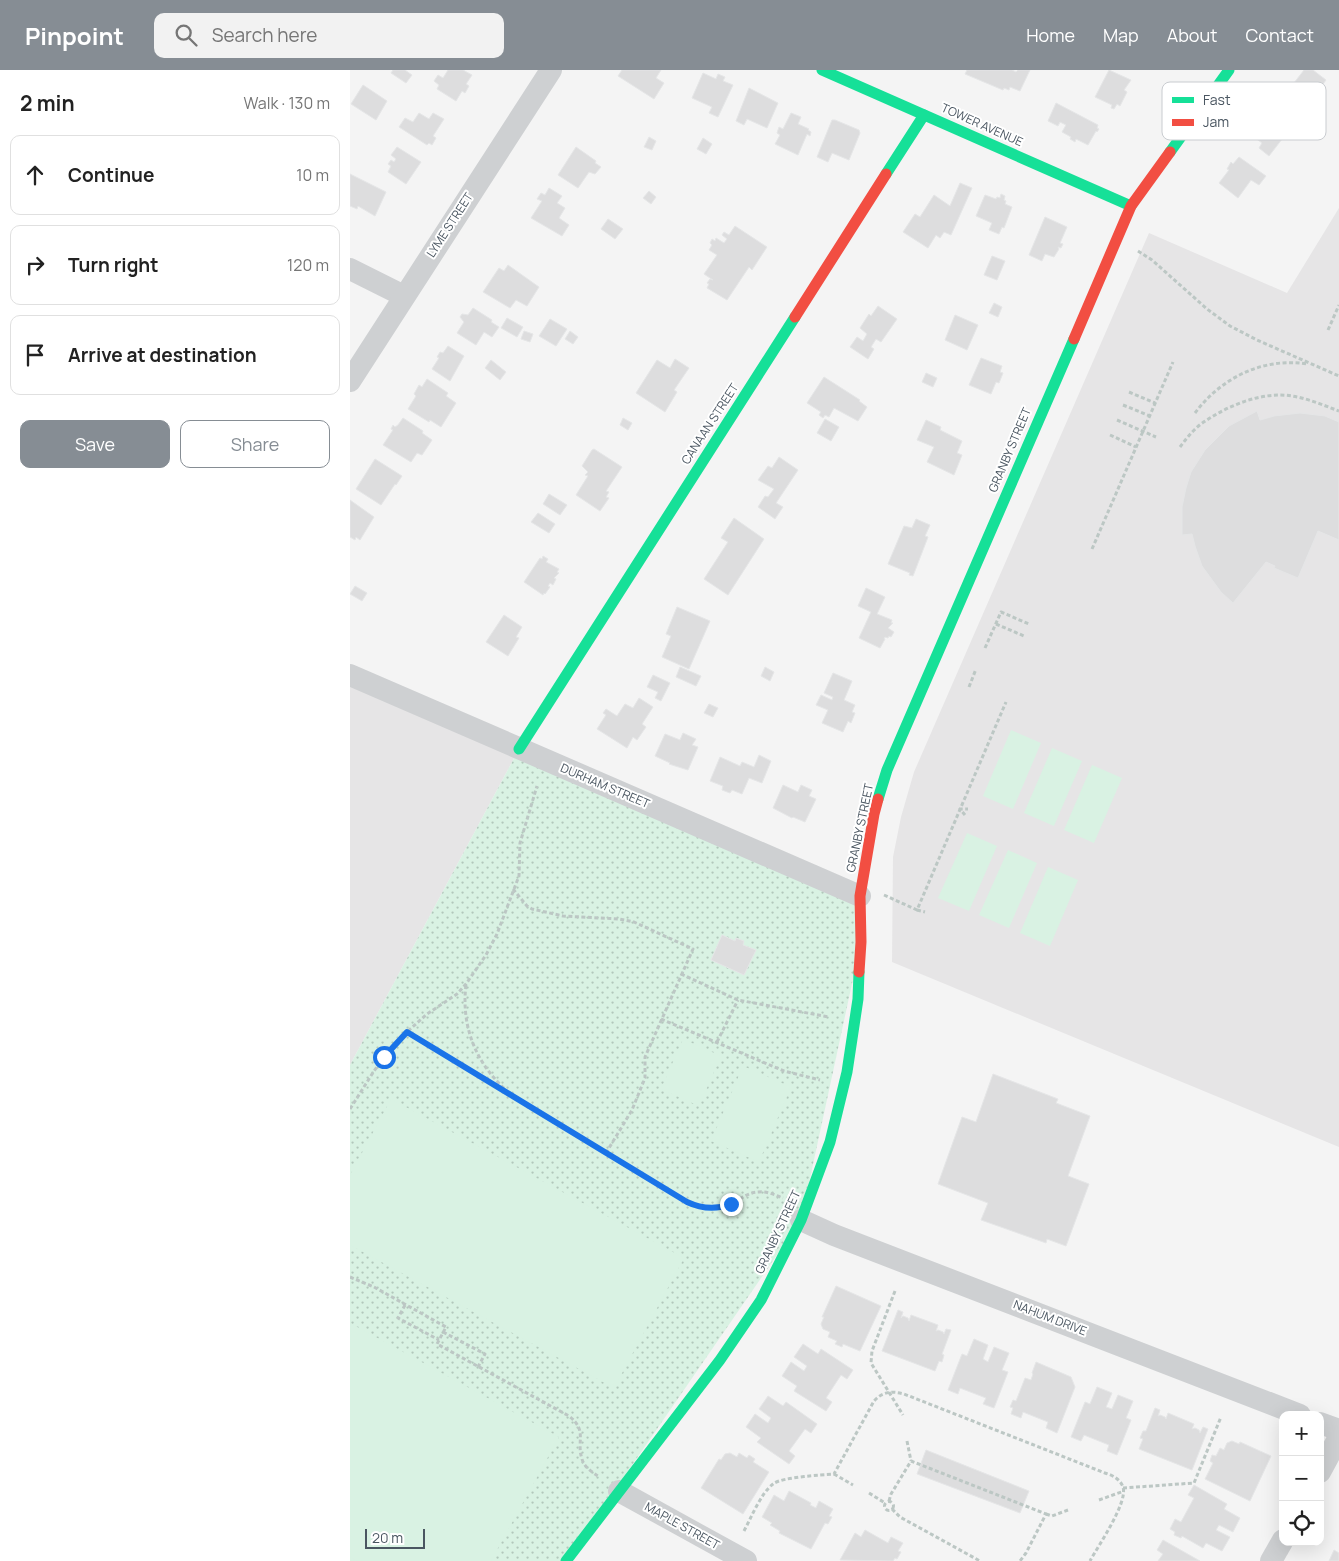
<!DOCTYPE html>
<html lang="en">
<head>
<meta charset="utf-8">
<style>
	body { margin:0; font-family:Manrope,sans-serif; background:#f2f2f2; color:#222 }
	.controls { position:absolute; right:15px; bottom:15px; display:grid; overflow:hidden; border-radius:10px; box-shadow:0 5px 20px #0002 }
	.controls button { width:45px; height:45px; display:grid; place-items:center; padding:0; border:0; border-bottom:1px solid #e0e0e0; background:#fff; color:#222; font:25px sans-serif }
	.scale { position:absolute; left:15px; bottom:12px; width:60px; box-sizing:border-box; padding-left:5px; border:2px solid #4a5661; border-top:0; font-size:14px; line-height:18px; white-space:nowrap; color:#4a5661; -webkit-text-stroke:4px #fff; paint-order:stroke }
	.stop { position:absolute; width:15px; height:15px; margin:-11px; border:4px solid #1a73e8; border-radius:50%; background:#fff }
	.stop.end { background:#1a73e8; border-color:#fff; box-shadow:0 1px 5px #0008 }
	.list { margin:0; padding:0; list-style:none }
	h2 { display:flex; justify-content:space-between; align-items:center; height:65px; margin:0; padding:0 20px; font-size:21px }
	h2 small { font-size:16px; font-weight:400; color:#767676 }
	.list li { display:grid; grid-template-columns:32px 1fr auto; gap:15px; align-items:center; box-sizing:border-box; height:80px; margin:0 10px 10px; padding:0 10px; border:1px solid #e0e0e0; border-radius:10px }
	.list b { display:block; font-size:19px; white-space:nowrap }
	.list em { font-size:16px; font-style:normal; color:#767676 }
	.actions { display:flex; gap:10px; padding:15px 20px }
	.actions a { flex:1; padding:11px 0; border:1px solid #868d94; border-radius:10px; text-align:center; font-size:18px; color:#868d94 }
	.actions .main { background:#868d94; color:#fff }
	.icon { flex:none; width:28px; height:28px; fill:none; stroke:currentColor; stroke-width:2; stroke-linecap:round; stroke-linejoin:round }
	.map { position:relative; flex:none; width:989px; height:1491px; overflow:hidden }
	header { display:flex; align-items:center; gap:30px; box-sizing:border-box; height:70px; padding:0 25px; background:#868d94; color:#fff }
	header strong { font-size:24px }
	nav { display:flex; gap:28px; margin-inline-start:auto; font-size:18px }
	.search { width:350px; height:45px; background:#f2f2f2; display:flex; align-items:center; gap:12px; box-sizing:border-box; padding:0 18px; border-radius:10px; color:#767676; font-size:19px }
	main { display:flex }
	aside { flex:1; background:#fff }
	.map>svg:first-child { display:block }
</style>
</head>
<body>
<header>
<strong>Pinpoint</strong>
<div class="search"><svg class="icon" aria-label="search" viewBox="0 0 24 24"><circle cx="10" cy="10" r="6"/><path d="M15 15l6 6"/></svg>Search here</div>
<nav><a>Home</a><a>Map</a><a>About</a><a>Contact</a></nav>
</header>
<main>
<aside>
<h2>2 min<small>Walk · 130 m</small></h2>
<ul class="list">
<li><svg class="icon" aria-label="ahead" viewBox="0 0 24 24"><path d="M12 20V5M6 11l6-6 6 6"/></svg><div><b>Continue</b></div><em>10 m</em></li>
<li><svg class="icon" aria-label="right" viewBox="0 0 24 24"><path d="M7 20v-9h11M14 6l5 5-5 5"/></svg><div><b>Turn right</b></div><em>120 m</em></li>
<li><svg class="icon" aria-label="arrive" viewBox="0 0 24 24"><path d="M6 21V4h12l-3 4 3 4H6"/></svg><div><b>Arrive at destination</b></div></li>
</ul>
<div class="actions"><a class="main">Save</a><a>Share</a></div>
</aside>
<div class="map">
<svg width="989" height="1491" viewBox="0 0 989 1491">
	<defs>
		<pattern id="park-dots" width="8" height="8" patternUnits="userSpaceOnUse" patternTransform="scale(1.25)"><rect width="8" height="8" fill="#d9f2e3"/><path d="M2 2h.1M6 6h.1" fill="none" stroke="#b2c7bb" stroke-width="1.8" stroke-linecap="round"/></pattern>
	</defs>
	<rect width="100%" height="100%" fill="#f4f4f4"/>
	<g fill="#e6e5e6">
		<polygon points="989,138 989,1077 542,892 543,787 551,747 564,702 799,163 937,223"/>
		<polygon points="0,605 169,679 0,995"/>
	</g>
	<polygon fill="url(#park-dots)" points="169,679 510,826 511,872 451,1150 216,1491 0,1491 0,995"/>
	<g fill="#d9f2e3">
		<polygon points="661,660 691,673 663,739 633,726"/>
		<polygon points="702,678 732,691 704,756 674,743"/>
		<polygon points="742,695 772,708 744,773 714,760"/>
		<polygon points="617,763 647,776 619,841 588,828"/>
		<polygon points="658,780 687,793 659,858 629,845"/>
		<polygon points="698,797 728,810 700,876 670,863"/>
		<polygon points="333,969 371,986 349,1036 311,1019"/>
		<polygon points="393,996 441,1017 409,1092 361,1071"/>
		<polygon points="41,1029 334,1188 264,1318 0,1175 0,1105"/>
		<polygon points="0,1253 209,1367 141,1491 7,1491 0,1487"/>
	</g>
	<g fill="#ddddde" stroke="#e5e6e7">
		<polygon points="43,0 55,0 62,5 56,13 41,3"/>
		<polygon points="98,0 113,0 122,5 116,14 119,16 115,23 112,21 106,31 87,19 89,15 84,11 88,5 93,8"/>
		<polygon points="272,0 311,0 306,8 314,13 304,29 268,6"/>
		<polygon points="617,0 662,0 666,2 668,0 680,0 670,21 660,17 659,20 654,18 653,20 615,4"/>
		<polygon points="759,0 781,10 774,20 777,22 770,36 767,34 764,39 761,38 762,35 745,27"/>
		<polygon points="954,0 963,0 976,10 965,25 974,31 965,44 960,40 957,45 952,41 941,32 944,28 937,22"/>
		<polygon points="353,3 366,9 368,4 375,7 373,11 383,15 368,47 359,43 362,37 342,28"/>
		<polygon points="13,15 37,31 26,50 1,34"/>
		<polygon points="399,18 428,33 417,58 397,49 394,55 386,51"/>
		<polygon points="706,33 748,55 747,58 749,59 747,62 746,61 738,75 726,69 725,72 720,69 721,67 712,62 716,55 710,52 708,56 698,51"/>
		<polygon points="924,40 943,55 919,86 909,78 912,73 904,67"/>
		<polygon points="69,43 79,49 83,43 94,49 83,66 86,68 82,75 79,73 77,75 49,57 55,48 63,52"/>
		<polygon points="441,43 451,47 448,54 459,59 458,60 461,62 460,66 457,64 448,85 425,74 430,65 427,63 429,57 433,59"/>
		<polygon points="482,50 485,50 509,60 510,63 499,90 482,83 478,92 467,87"/>
		<polygon points="299,67 306,71 302,80 294,77"/>
		<polygon points="353,68 362,74 356,84 347,79"/>
		<polygon points="47,77 71,92 56,114 38,102 41,96 38,94 41,90 44,92 46,89 41,85"/>
		<polygon points="226,77 246,91 245,93 251,97 245,104 239,102 228,118 208,105"/>
		<polygon points="889,87 916,106 909,115 901,110 888,128 869,113 879,100 877,99 881,92 883,94"/>
		<polygon points="0,104 36,122 25,146 8,136 7,139 0,136"/>
		<polygon points="610,113 622,118 601,165 594,162 590,168 586,165 578,178 553,162 565,144 570,147 584,125 600,136"/>
		<polygon points="199,118 212,126 207,133 215,138 209,148 219,155 212,166 181,148 192,131 187,129 191,123 195,125"/>
		<polygon points="299,121 306,127 301,134 293,128"/>
		<polygon points="651,124 655,126 654,130 656,131 655,134 662,137 654,158 652,157 649,164 639,160 642,153 626,146 635,125 646,129 647,127 650,128"/>
		<polygon points="695,147 717,157 710,173 713,174 711,178 708,177 709,179 704,187 695,184 692,191 679,185"/>
		<polygon points="258,149 273,159 265,169 251,159"/>
		<polygon points="385,156 417,177 402,200 399,197 377,230 357,218 359,214 357,213 360,209 363,210 354,204 367,185 359,180 362,175 360,173 362,169 365,171 366,168 374,173 377,169 372,165 374,162 379,165"/>
		<polygon points="642,186 655,191 647,210 634,205"/>
		<polygon points="158,195 189,217 177,236 166,230 160,238 133,222 149,198 154,201"/>
		<polygon points="644,233 652,237 648,247 639,243"/>
		<polygon points="528,236 547,249 531,272 526,269 521,277 524,279 518,289 500,277 507,267 513,271 517,264 510,258 519,244 521,246"/>
		<polygon points="123,238 142,250 141,252 149,257 142,267 134,262 126,275 107,263 114,252 110,247 112,244 118,245"/>
		<polygon points="605,245 628,255 617,280 595,270"/>
		<polygon points="157,248 173,257 167,267 151,258"/>
		<polygon points="200,249 217,259 206,276 189,266"/>
		<polygon points="174,261 183,264 180,272 171,269"/>
		<polygon points="220,261 228,267 223,274 215,269"/>
		<polygon points="98,276 114,286 100,311 82,299 89,288 87,287 90,282 93,283"/>
		<polygon points="631,288 652,296 650,302 653,303 649,313 646,312 641,324 619,315"/>
		<polygon points="325,289 339,298 324,320 327,322 315,342 286,323 307,290 320,298"/>
		<polygon points="141,290 156,302 150,310 135,298"/>
		<polygon points="576,303 587,308 583,317 572,312"/>
		<polygon points="474,307 510,330 509,331 517,337 508,351 484,338 479,347 475,345 473,348 469,345 471,342 457,333"/>
		<polygon points="77,309 98,323 96,326 106,333 91,357 80,350 79,352 58,339 66,326 64,324 69,315 72,317"/>
		<polygon points="907,341 910,350 924,346 950,343 975,346 989,352 989,470 968,461 948,508 924,498 925,496 916,492 883,533 871,522 852,496 845,476 842,464 832,465 832,437 836,418 841,402 855,380 879,356"/>
		<polygon points="53,348 73,361 72,363 82,370 72,385 67,383 61,392 33,375 43,360 41,359 43,355 45,357 48,355"/>
		<polygon points="273,348 282,353 278,360 270,355"/>
		<polygon points="475,349 489,357 481,371 467,363"/>
		<polygon points="576,350 591,357 590,360 612,371 607,383 612,385 604,405 577,392 584,377 567,370"/>
		<polygon points="244,379 272,397 256,421 259,422 256,427 259,428 250,441 226,425 238,406 235,405 238,402 232,396 242,380"/>
		<polygon points="429,387 448,400 426,433 433,437 425,449 408,437 415,426 418,427 424,419 408,410 418,396 422,398"/>
		<polygon points="25,389 52,406 46,415 45,414 31,435 6,419"/>
		<polygon points="199,424 217,435 210,445 193,434"/>
		<polygon points="0,430 24,447 10,470 6,467 5,470 0,467"/>
		<polygon points="188,443 205,454 199,463 181,452"/>
		<polygon points="384,448 414,469 378,525 354,509 378,472 371,468"/>
		<polygon points="566,449 580,455 575,466 578,467 563,506 559,505 560,503 538,494 554,456 562,458"/>
		<polygon points="193,486 198,489 196,492 209,499 207,502 209,503 204,508 206,509 203,515 200,513 198,516 200,517 195,524 194,523 193,525 174,512 190,488 192,489"/>
		<polygon points="5,516 17,523 12,531 0,524"/>
		<polygon points="516,518 535,527 527,544 542,550 541,553 543,553 538,558 544,562 541,567 539,566 538,568 535,567 534,569 535,569 530,578 509,568 521,542 508,536"/>
		<polygon points="327,537 360,551 339,599 312,587 321,566 316,564"/>
		<polygon points="154,545 172,557 166,567 169,568 158,586 136,572"/>
		<polygon points="330,597 351,606 346,616 326,607"/>
		<polygon points="415,597 424,602 420,611 411,606"/>
		<polygon points="483,603 502,611 494,630 505,635 502,642 505,643 501,653 498,651 493,662 472,653 478,640 466,635 471,625 482,630 483,627 474,623"/>
		<polygon points="303,605 320,613 311,631 305,628 308,622 297,617"/>
		<polygon points="289,628 303,637 292,654 296,657 287,670 283,667 277,678 247,659 256,645 253,643 256,639 267,646 275,634 283,638"/>
		<polygon points="359,634 368,638 363,647 354,643"/>
		<polygon points="333,663 346,669 342,675 348,677 338,700 319,694 320,693 305,686 315,664 330,670"/>
		<polygon points="409,685 421,691 412,713 399,708 392,724 382,720 380,723 372,720 373,716 360,711 370,687 390,696 392,692 404,697"/>
		<polygon points="433,715 448,722 451,715 462,720 459,726 466,729 455,752 443,747 442,748 423,738"/>
		<polygon points="372,865 385,871 386,868 394,871 393,875 406,880 394,905 361,890"/>
		<polygon points="643,1004 708,1029 706,1033 740,1046 718,1106 739,1114 716,1176 697,1169 696,1173 631,1150 638,1133 588,1114 612,1047 626,1052"/>
		<polygon points="486,1216 531,1236 510,1281 493,1274 492,1277 485,1274 487,1271 478,1267 480,1262 473,1259 471,1254 474,1247 472,1247"/>
		<polygon points="548,1240 553,1242 551,1248 553,1246 558,1248 559,1251 561,1245 588,1255 586,1261 588,1260 593,1262 594,1264 596,1259 601,1260 592,1284 594,1285 592,1292 589,1291 585,1301 532,1281"/>
		<polygon points="624,1269 638,1275 633,1289 638,1292 644,1277 659,1283 652,1300 658,1302 644,1338 633,1334 636,1328 610,1318 608,1324 598,1320 612,1284 617,1286"/>
		<polygon points="453,1274 468,1284 471,1279 503,1300 497,1309 491,1305 476,1328 482,1332 476,1341 444,1321 447,1316 432,1306 441,1292 454,1301 457,1296 444,1287"/>
		<polygon points="686,1292 721,1307 725,1317 707,1363 696,1358 698,1352 673,1342 671,1348 661,1344 663,1338 660,1337 663,1330 666,1331 675,1308 681,1310 683,1304 682,1303"/>
		<polygon points="747,1317 762,1323 756,1337 762,1339 768,1325 783,1331 776,1348 781,1350 767,1385 757,1381 759,1375 734,1365 731,1371 721,1367 735,1332 740,1334"/>
		<polygon points="418,1326 433,1336 436,1332 467,1354 461,1363 455,1359 439,1381 445,1386 439,1394 407,1372 411,1368 396,1357 405,1344 418,1353 421,1348 409,1339"/>
		<polygon points="805,1338 810,1340 808,1346 810,1345 815,1347 816,1349 818,1343 844,1354 842,1359 845,1358 849,1360 850,1363 853,1357 858,1359 842,1400 789,1379 793,1369 790,1368 793,1361 796,1361"/>
		<polygon points="882,1371 889,1374 890,1372 921,1386 900,1431 855,1409 863,1393 860,1391 862,1385 866,1386 870,1378 874,1380 877,1373"/>
		<polygon points="576,1380 679,1421 670,1443 567,1404"/>
		<polygon points="380,1383 387,1387 389,1383 397,1388 399,1385 405,1389 403,1392 419,1402 393,1444 351,1418 369,1389 371,1390 375,1384"/>
		<polygon points="844,1415 877,1434 874,1439 890,1448 883,1462 869,1455 866,1460 880,1467 872,1481 856,1473 853,1478 832,1466 831,1468 824,1465 825,1462 820,1459 825,1449 831,1452 844,1428 838,1425"/>
		<polygon points="439,1421 461,1433 460,1435 466,1438 469,1431 483,1439 479,1446 482,1447 478,1454 475,1453 461,1479 429,1463 430,1461 420,1455 422,1453 412,1447 424,1425 434,1431"/>
		<polygon points="515,1460 538,1473 541,1467 553,1473 548,1481 551,1482 547,1489 545,1488 543,1491 490,1490 505,1463 511,1467"/>
		<polygon points="813,1470 850,1491 808,1491 813,1484 807,1480"/>
		<polygon points="984,1480 989,1483 989,1491 979,1491"/>
	</g>
	<g fill="none" stroke-linecap="round" stroke-linejoin="round">
		<g stroke="#bcc7c4" stroke-width="3" stroke-dasharray="4 2.5" stroke-linecap="butt">
			<polyline points="788,181 802,190 857,239 880,256 907,270 989,306"/>
			<polyline points="978,260 989,235"/>
			<polyline points="779,322 805,333"/>
			<polyline points="773,335 800,346"/>
			<path d="M845,343C871,308 913,287 957,294"/>
			<polyline points="767,350 806,367"/>
			<polyline points="760,365 786,377"/>
			<path d="M830,377C836,369 842,361 851,354C872,339 902,325 930,325C950,325 970,334 989,341"/>
			<polyline points="742,479 823,292"/>
			<polyline points="646,554 674,566"/>
			<polyline points="635,578 651,542 679,554"/>
			<polyline points="619,617 626,599"/>
			<polyline points="615,745 610,739 618,739"/>
			<polyline points="163,819 177,836 182,839 213,846 269,849 284,852 343,879 295,987 295,1008 282,1040 256,1083"/>
			<polyline points="534,825 567,840 656,632"/>
			<polyline points="567,840 575,842"/>
			<polyline points="331,904 388,930 479,947"/>
			<path d="M116,915C111,955 125,992 155,1019"/>
			<polyline points="311,949 434,1001 470,1010"/>
			<path d="M57,962L344,1136C359,1140 374,1139 387,1131C394,1126 401,1122 409,1122C417,1121 425,1125 433,1128"/>
			<polyline points="367,972 388,930"/>
			<polyline points="0,1039 24,1001 34,987 57,962 77,944 107,924 116,914 136,885 147,864 169,806 170,773 187,716"/>
			<path d="M0,1207L24,1217L96,1257L87,1274L219,1346C238,1361 226,1371 232,1389C234,1397 242,1402 248,1406"/>
			<polyline points="545,1221 522,1281 521,1293 553,1345"/>
			<polyline points="55,1235 48,1248 89,1270"/>
			<polyline points="93,1262 135,1284 128,1297"/>
			<polyline points="557,1371 561,1391"/>
			<polyline points="484,1404 503,1415"/>
			<polyline points="773,1418 844,1413 871,1347"/>
			<polyline points="519,1423 535,1433"/>
			<polyline points="749,1430 774,1421"/>
			<polyline points="539,1431 541,1424 561,1391 696,1444 676,1483 670,1491"/>
			<circle cx="539" cy="1436" r="4.5"/>
			<polyline points="542,1439 550,1447 630,1491"/>
			<polyline points="696,1444 702,1446 718,1440"/>
			<path d="M394,1461C401,1448 411,1423 423,1414C431,1407 472,1405 484,1404L524,1331C533,1321 543,1321 554,1324L755,1403C762,1405 770,1409 773,1417C778,1433 748,1476 740,1491"/>
		</g>
		<g stroke="#ced0d2" stroke-width="22">
			<polyline points="0,199 54,226"/>
			<polyline points="0,311 201,0"/>
			<polyline points="0,605 510,826"/>
			<polyline points="451,1150 484,1165 950,1345"/>
			<polyline points="970,1353 989,1360"/>
			<polyline points="970,1402 989,1367"/>
			<polyline points="269,1421 396,1491"/>
			<polyline points="921,1491 933,1470"/>
		</g>
		<g stroke="#16e098" stroke-width="11">
			<polyline points="472,0 781,136"/>
			<polyline points="820,82 879,0"/>
			<polyline points="536,104 574,45"/>
			<polyline points="169,679 445,247"/>
			<polyline points="528,729 537,700 724,269"/>
			<polyline points="216,1491 370,1290 411,1230 451,1150 480,1072 497,1002 508,929 509,902"/>
		</g>
		<g stroke="#f24e42" stroke-width="11">
			<polyline points="445,247 536,104"/>
			<polyline points="724,269 781,136 820,82"/>
			<polyline points="509,902 511,872 510,826 524,744 528,729"/>
		</g>
	</g>
	<g fill="none" stroke-linecap="round" stroke-linejoin="round">
		<path stroke="#1a73e8" stroke-width="6" d="M34,987L57,962L337,1132C352,1139 366,1140 381,1134"/>
	</g>
	<g text-anchor="middle" stroke-width="4" stroke-linejoin="round" paint-order="stroke">
		<g font-size="12" fill="#4a5661" stroke="#fff">
			<text transform="translate(632 55) rotate(24)" y="4">TOWER AVENUE</text>
			<text transform="translate(100 155) rotate(-57)" y="4">LYME STREET</text>
			<text transform="translate(360 354) rotate(-57)" y="4">CANAAN STREET</text>
			<text transform="translate(660 380) rotate(-67)" y="4">GRANBY STREET</text>
			<text transform="translate(255 716) rotate(23)" y="4">DURHAM STREET</text>
			<text transform="translate(510 758) rotate(-78)" y="4">GRANBY STREET</text>
			<text transform="translate(428 1162) rotate(-65)" y="4">GRANBY STREET</text>
			<text transform="translate(700 1248) rotate(21)" y="4">NAHUM DRIVE</text>
			<text transform="translate(332 1456) rotate(29)" y="4">MAPLE STREET</text>
		</g>
	</g>
	<rect x="812" y="12" width="164" height="58" rx="8" fill="#fff" stroke="#c9ccd0" stroke-width="1"/>
	<rect x="822" y="27" width="22" height="6" fill="#16e098"/>
	<rect x="822" y="49" width="22" height="7" fill="#f24e42"/>
	<g font-size="14" fill="#4a5661">
		<text x="853" y="35">Fast</text>
		<text x="853" y="57">Jam</text>
	</g>
</svg>
<div class="controls">
<button>+</button>
<button>−</button>
<button><svg class="icon" aria-label="locate" viewBox="0 0 24 24"><circle cx="12" cy="12" r="6"/><path d="M12 2v4M12 18v4M2 12h4M18 12h4"/></svg></button>
</div>
<div class="scale">20 m</div>
<div class="stop" style="left:34px;top:987px"></div>
<div class="stop end" style="left:381px;top:1134px"></div>
</div>
</main>
</body>
</html>
